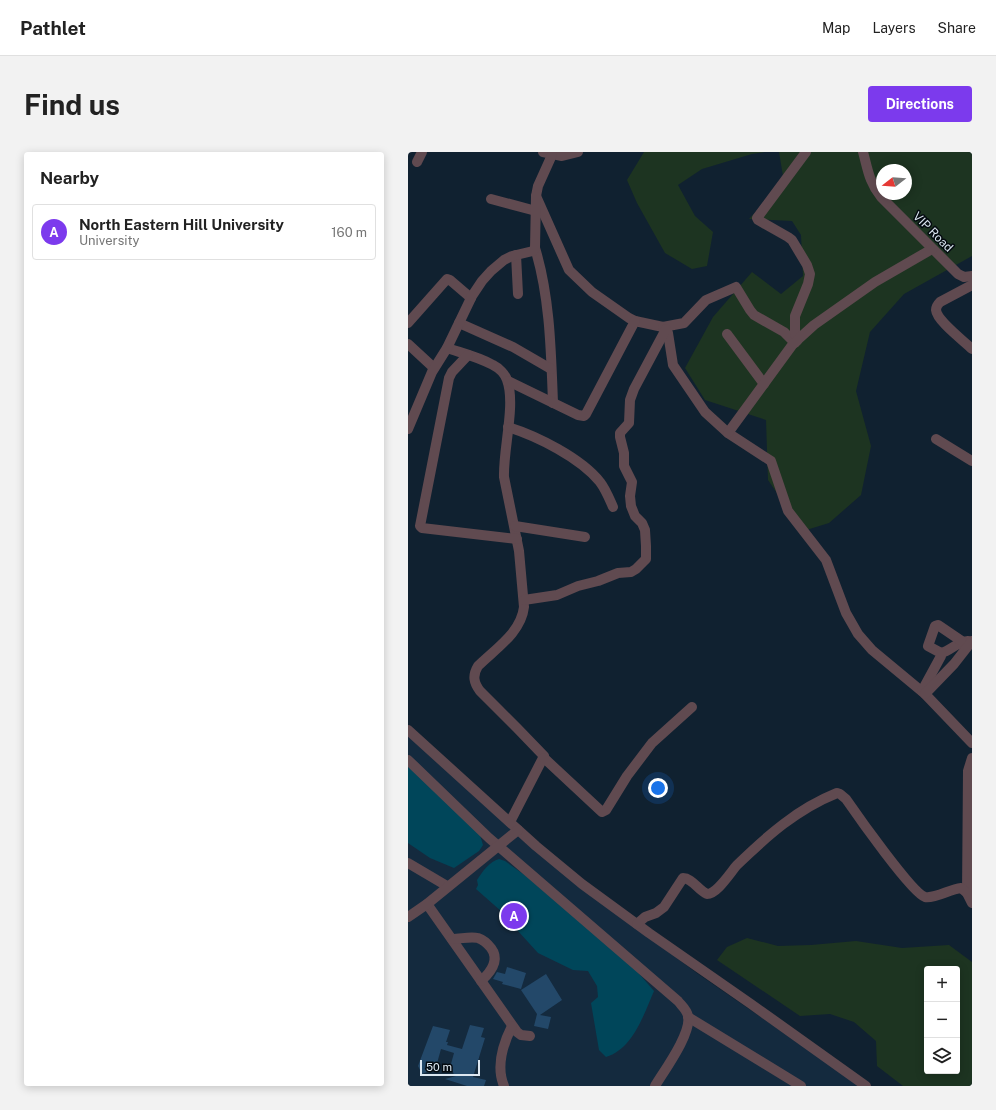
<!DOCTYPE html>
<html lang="en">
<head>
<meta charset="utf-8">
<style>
	body { margin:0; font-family:"Public Sans",sans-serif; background:#f2f2f2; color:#222 }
	.controls { position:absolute; right:12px; bottom:12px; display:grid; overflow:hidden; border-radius:4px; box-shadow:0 2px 10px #0003 }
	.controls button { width:36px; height:36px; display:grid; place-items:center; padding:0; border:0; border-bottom:1px solid #e0e0e0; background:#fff; color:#222; font:20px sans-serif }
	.compass { position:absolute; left:468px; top:12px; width:36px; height:36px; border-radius:50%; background:#fff; box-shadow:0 2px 10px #0003; rotate:253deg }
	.scale { position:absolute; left:12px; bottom:10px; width:60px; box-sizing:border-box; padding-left:4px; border:2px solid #dce7f1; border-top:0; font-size:11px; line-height:14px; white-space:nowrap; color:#dce7f1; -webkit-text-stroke:3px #040a10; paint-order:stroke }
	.you { position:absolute; left:250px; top:636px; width:14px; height:14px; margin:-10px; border:3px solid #fff; border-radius:50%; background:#1a73e8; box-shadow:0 0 0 6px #1a73e833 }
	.badge { display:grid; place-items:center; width:26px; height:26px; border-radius:50%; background:#7c3aed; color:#fff; font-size:13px; font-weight:700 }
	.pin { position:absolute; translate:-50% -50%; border:2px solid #fff; box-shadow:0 1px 4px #0006 }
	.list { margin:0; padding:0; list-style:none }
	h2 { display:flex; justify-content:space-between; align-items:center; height:52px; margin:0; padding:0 16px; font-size:17px }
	h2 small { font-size:13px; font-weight:400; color:#767676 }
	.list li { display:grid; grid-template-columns:26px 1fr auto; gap:12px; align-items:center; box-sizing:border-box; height:56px; margin:0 8px 8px; padding:0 8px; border:1px solid #e0e0e0; border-radius:4px }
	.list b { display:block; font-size:15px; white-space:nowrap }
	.list p { margin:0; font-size:13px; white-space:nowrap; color:#767676 }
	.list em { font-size:13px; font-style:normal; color:#767676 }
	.icon { flex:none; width:22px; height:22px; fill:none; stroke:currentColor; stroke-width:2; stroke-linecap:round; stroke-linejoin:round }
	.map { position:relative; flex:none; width:564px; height:934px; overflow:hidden; border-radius:4px }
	header { display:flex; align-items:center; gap:24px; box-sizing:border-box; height:56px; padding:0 20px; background:#fff; border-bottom:1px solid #e0e0e0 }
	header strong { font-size:19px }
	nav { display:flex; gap:22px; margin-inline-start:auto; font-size:14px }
	.intro { display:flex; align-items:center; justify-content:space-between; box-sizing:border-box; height:96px; padding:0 24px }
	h1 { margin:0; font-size:28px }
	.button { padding:10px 18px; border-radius:4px; background:#7c3aed; color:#fff; font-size:14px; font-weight:700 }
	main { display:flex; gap:24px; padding:0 24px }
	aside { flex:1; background:#fff; border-radius:4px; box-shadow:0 2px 10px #0003 }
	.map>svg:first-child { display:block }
</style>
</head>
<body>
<header>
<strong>Pathlet</strong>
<nav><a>Map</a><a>Layers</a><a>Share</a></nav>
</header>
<div class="intro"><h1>Find us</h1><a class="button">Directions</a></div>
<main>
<aside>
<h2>Nearby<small></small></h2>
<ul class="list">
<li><span class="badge">A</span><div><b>North Eastern Hill University</b><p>University</p></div><em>160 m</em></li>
</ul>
</aside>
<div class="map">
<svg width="564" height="934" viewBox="0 0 564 934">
	<rect width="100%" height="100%" fill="#102130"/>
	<polygon fill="#142a3e" points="0,583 160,725 290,822 453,934 0,934"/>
	<g fill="#1d3421" fill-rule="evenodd">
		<polygon points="236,0 357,0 344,2 294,17 270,33 287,64 305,80 299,114 284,117 257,101 229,51 219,28"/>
		<path d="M371,0H564V104L496,142L462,180L448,239L463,294L453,343L421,371L395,379L360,328L358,268L297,248L277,216L305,165L344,120L373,142L395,124L393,83L384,69L341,67L376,30ZM474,18H498V42H474Z"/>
		<path d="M339,786L370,794L403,793L448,789L494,796L541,793L564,810V934H495L469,914L468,889L446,870L422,862L392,864L309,808L319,795ZM519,817H549V919H519Z"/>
	</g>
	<g fill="#00465a">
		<polygon points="0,612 72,683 75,693 71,699 46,716 22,706 0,691"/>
		<path d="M91,707L97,709L118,724L227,817L246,839C236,862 225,897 198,905L191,898L183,851L190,845L189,834L180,819L165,818L130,801L110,779L102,767L68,737L70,733L69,728C74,720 82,709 91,707Z"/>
	</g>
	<g fill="#234869">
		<polygon points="99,815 118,821 113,837 94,832 95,830 85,827 89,820 97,822"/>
		<polygon points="138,822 154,848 132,863 143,865 140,877 126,874 129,862 113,838"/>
		<polygon points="62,873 76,876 73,885 77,886 65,925 78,928 76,934 59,934 37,927 48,924 45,922 46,921 41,919 46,901 33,897 28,915 25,914 26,917 14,922 10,914 25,874 42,878 38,890 40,890 39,893 54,897"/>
	</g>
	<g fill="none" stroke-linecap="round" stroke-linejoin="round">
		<g stroke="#604a50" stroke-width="10">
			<polyline points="135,0 154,4 170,0"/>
			<path d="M455,0C460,18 461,30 473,45L550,122L556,125L564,124"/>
			<polyline points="9,10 14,0"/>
			<polyline points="128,44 161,118 184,140 221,166 227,169 255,175 258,177 260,181 265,213 297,260 320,281 363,309 380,359 418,408 438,461 450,482 464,498 517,542 564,591"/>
			<polyline points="83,47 128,59"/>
			<path d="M127,96C142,145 143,199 145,251"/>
			<polyline points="108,103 110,142"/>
			<path d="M564,133L532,150C530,152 528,154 528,158C529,169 556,189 564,197"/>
			<polyline points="0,171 39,127 42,128 63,146"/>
			<polyline points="51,171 105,195 143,217"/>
			<polyline points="255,175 276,171 298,148 328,135 342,158 346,163 376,180 387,191"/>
			<polyline points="319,182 356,232"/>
			<polyline points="389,189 387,181 387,164 400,132 402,122 399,113 384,88 380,85 350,68 349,66 398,0"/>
			<polyline points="0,192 26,216"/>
			<path d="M39,196C54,201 71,205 85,213C91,216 97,222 99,228C108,252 95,297 96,325L111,399L116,455C113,481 87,497 70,514C64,524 66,531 72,539L109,576L136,604L102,670"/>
			<polyline points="60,203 44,220 41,226 12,374 14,376 109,387"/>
			<polyline points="100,229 170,263 176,264 178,262 227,169"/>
			<path d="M100,275C129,284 173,306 192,330C198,338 201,346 205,355"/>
			<polyline points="0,277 24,220 39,196 64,144 74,129 83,119 96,108 104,104 125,99 127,96 128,44 130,34 144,3"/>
			<polyline points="320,281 385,192 406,173 467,130 524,97"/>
			<polyline points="528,287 564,309"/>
			<polyline points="107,374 177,385"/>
			<polyline points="116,448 149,443 170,434 190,429 210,421 223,420 228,417 238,407 238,394 237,378 234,371 227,364 223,354 222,344 224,330 216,314 216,301 212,285 212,281 221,271 222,248 226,237 258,177"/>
			<path d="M533,501C543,499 548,490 560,489"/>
			<polyline points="514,539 533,504 533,501 520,494 527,474 530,473 555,490"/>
			<polyline points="517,542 546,512 564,489"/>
			<polyline points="0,578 128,694 174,732 241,781 343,852 458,934"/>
			<polyline points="136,606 194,660 198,658 219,624 244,591 284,555"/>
			<path d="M0,608L81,686L270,849C274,854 279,858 280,864C284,881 256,919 247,934"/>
			<polyline points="0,711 39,734"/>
			<polyline points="559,741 560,619 564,606"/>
			<polyline points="19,752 109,880 113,883 122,884"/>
			<polyline points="0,765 19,752 110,678"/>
			<path d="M229,772L237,765L248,761L256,755L275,726C284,726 290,738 299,742C309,742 322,721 329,713C359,684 389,657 429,641L432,642L438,647C449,663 504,741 517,745C527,747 542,737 553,736L559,741L564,751"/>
			<path d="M44,787C53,787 62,784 70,786C76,788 79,791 83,796C92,808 83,820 73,829"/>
			<polyline points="280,865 393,934"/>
			<path d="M96,934C88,915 95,892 104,874"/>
		</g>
	</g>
	<g text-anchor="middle" stroke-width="3" stroke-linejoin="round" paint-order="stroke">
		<g font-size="12" fill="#dce7f1" stroke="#040a10">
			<text transform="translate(525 80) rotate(45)" y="4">VIP Road</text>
		</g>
	</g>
</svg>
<div class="controls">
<button>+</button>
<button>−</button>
<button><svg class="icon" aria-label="layers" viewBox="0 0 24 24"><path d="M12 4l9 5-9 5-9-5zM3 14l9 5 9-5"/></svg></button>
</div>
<svg class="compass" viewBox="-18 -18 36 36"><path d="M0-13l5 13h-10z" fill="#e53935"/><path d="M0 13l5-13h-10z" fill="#767676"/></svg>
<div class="scale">50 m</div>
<div class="you"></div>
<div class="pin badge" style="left:106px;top:764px">A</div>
</div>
</main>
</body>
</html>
